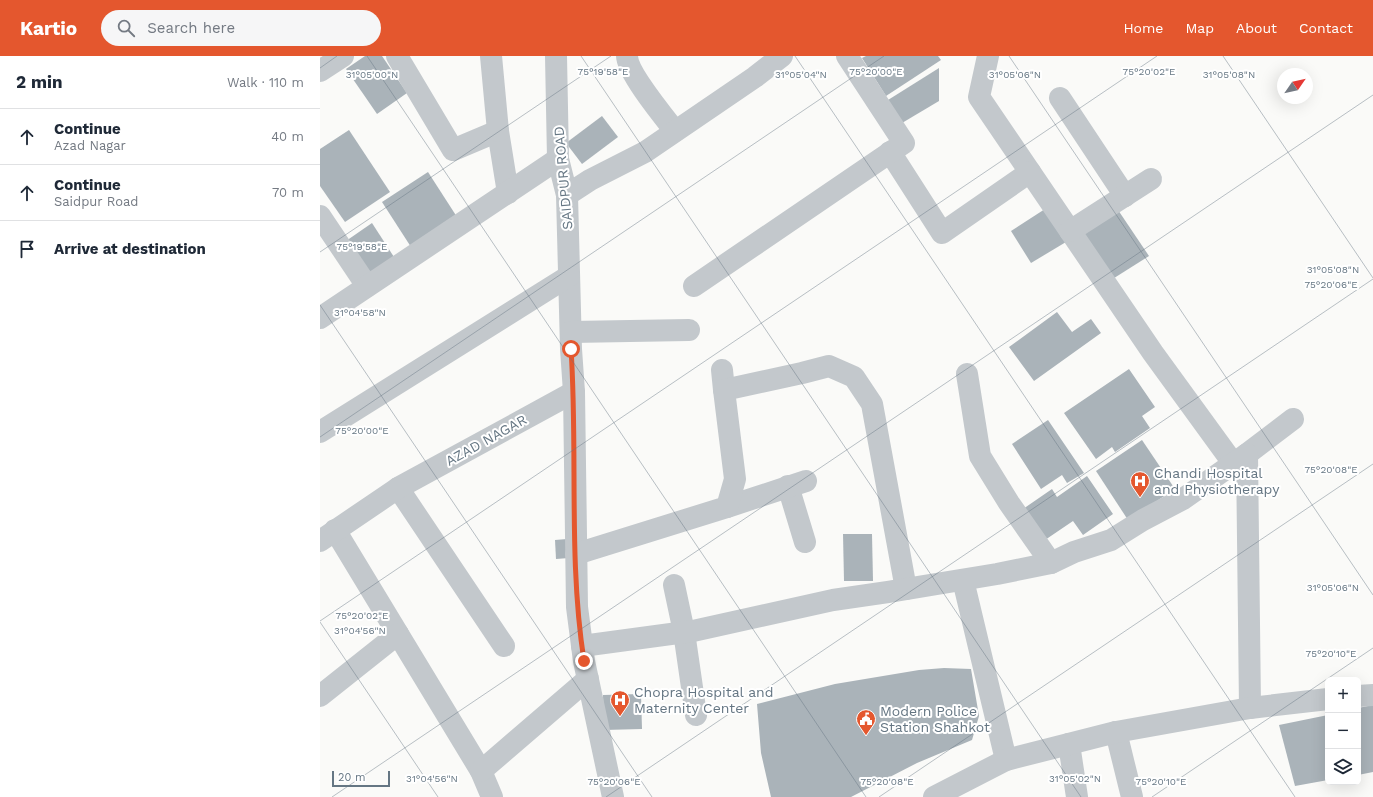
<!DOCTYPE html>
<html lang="en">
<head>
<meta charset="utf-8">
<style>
	body { margin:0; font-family:"Work Sans",sans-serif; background:#f6f6f7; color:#1f2937 }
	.controls { position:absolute; right:12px; bottom:12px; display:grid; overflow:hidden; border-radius:6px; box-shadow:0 4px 16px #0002 }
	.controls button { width:36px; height:36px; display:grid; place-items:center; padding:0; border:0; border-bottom:1px solid #e0e1e3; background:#fff; color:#1f2937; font:20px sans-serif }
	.compass { position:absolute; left:957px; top:12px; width:36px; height:36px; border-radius:50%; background:#fff; box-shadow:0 4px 16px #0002; rotate:56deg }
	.scale { position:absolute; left:12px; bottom:10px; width:58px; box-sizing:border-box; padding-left:4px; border:2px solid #657683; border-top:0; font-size:11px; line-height:14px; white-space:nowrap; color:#657683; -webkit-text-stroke:3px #fff; paint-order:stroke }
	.stop { position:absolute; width:12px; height:12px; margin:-9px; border:3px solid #e4572e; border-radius:50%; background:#fff }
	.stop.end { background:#e4572e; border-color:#fff; box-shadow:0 1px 4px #0008 }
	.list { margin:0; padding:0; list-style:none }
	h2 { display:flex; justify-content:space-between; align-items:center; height:52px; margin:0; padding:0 16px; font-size:17px }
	h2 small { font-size:13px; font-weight:400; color:#747a83 }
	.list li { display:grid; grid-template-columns:26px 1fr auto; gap:12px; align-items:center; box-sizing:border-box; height:56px; padding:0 16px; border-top:1px solid #e0e1e3 }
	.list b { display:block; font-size:15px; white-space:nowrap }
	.list p { margin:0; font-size:13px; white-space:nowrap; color:#747a83 }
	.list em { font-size:13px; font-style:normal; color:#747a83 }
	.icon { flex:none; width:22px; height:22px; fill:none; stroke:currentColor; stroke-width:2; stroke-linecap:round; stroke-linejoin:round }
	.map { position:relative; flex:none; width:1053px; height:741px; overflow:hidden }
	header { display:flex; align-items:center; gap:24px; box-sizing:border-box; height:56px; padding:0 20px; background:#e4572e; color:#fff }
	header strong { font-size:19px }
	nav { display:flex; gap:22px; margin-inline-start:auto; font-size:14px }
	.search { width:280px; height:36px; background:#f6f6f7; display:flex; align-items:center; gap:10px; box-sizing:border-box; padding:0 14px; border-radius:22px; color:#747a83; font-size:15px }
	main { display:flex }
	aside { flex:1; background:#fff }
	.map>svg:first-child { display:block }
</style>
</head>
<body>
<header>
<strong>Kartio</strong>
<div class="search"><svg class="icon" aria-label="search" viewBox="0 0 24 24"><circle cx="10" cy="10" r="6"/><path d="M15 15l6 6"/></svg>Search here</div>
<nav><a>Home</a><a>Map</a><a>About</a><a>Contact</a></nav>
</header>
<main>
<aside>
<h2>2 min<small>Walk · 110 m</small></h2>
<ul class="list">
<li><svg class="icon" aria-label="ahead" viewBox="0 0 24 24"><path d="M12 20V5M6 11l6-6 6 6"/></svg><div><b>Continue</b><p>Azad Nagar</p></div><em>40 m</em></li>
<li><svg class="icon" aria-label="ahead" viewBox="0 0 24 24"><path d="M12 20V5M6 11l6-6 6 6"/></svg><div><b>Continue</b><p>Saidpur Road</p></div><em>70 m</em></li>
<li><svg class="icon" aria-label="arrive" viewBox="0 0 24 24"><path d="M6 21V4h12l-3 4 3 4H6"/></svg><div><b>Arrive at destination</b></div></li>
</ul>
</aside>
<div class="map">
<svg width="1053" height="741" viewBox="0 0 1053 741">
	<rect width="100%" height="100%" fill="#fafaf8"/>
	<g fill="#aab3b9">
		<polygon points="45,0 62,0 87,37 57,58 26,13"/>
		<polygon points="546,0 618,0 621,4 566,40 542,2"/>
		<polygon points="619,12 619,45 582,67 568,44"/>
		<polygon points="282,60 298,81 262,108 246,87"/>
		<polygon points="29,74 70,136 25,166 0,130 0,93"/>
		<polygon points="108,116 137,161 91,191 62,146"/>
		<polygon points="796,151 829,200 791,224 759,175"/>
		<polygon points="725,153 746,186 711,207 691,175"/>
		<polygon points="52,167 74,201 49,218 26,185"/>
		<polygon points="737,256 752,276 771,263 781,277 714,325 689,291"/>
		<polygon points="809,313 835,351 822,360 830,372 795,396 792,391 776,403 744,357"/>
		<polygon points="728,364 764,417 747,427 742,419 721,433 692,388"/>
		<polygon points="822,384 855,433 808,464 776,415"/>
		<polygon points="767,420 793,458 763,479 753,465 725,484 703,453 732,433 737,441"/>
		<polygon points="523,478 552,478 553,525 524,525"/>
		<polygon points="247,483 249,502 236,503 235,484"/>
		<polygon points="624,612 651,613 659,660 652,684 597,707 531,741 451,741 441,697 437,648 515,628 599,614"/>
		<polygon points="321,638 322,673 284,674 283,639"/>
		<polygon points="1053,649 1053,716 1038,719 1038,652"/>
		<polygon points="1008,659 1008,724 975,730 959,669"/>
	</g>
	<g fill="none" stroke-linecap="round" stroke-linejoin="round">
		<g stroke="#c3c8cc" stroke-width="22">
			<polyline points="77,0 133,94 178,75 188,137"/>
			<polyline points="171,0 178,75"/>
			<polyline points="236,0 238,103 247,139 251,293 254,336 257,551 264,605 293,741"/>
			<path d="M307,0C307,16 344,61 355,75"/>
			<polyline points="668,0 659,41 710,116"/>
			<polyline points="0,15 23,0"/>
			<polyline points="740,42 805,140"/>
			<polyline points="570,96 622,177 710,116 833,297 913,407"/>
			<polyline points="247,139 270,124 325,96 435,21 462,0"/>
			<polyline points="0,160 47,230"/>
			<polyline points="750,175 831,123"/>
			<polyline points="374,230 584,87 527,0"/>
			<polyline points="0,262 238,103"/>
			<polyline points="251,276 369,274"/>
			<polyline points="402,314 404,334"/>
			<polyline points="647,318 660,400 689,447 731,507"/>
			<polyline points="0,376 249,220"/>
			<polyline points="927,398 973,363"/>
			<polyline points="468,430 485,486"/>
			<polyline points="78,432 184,590"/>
			<polyline points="407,451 486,425"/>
			<polyline points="15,474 78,578"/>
			<polyline points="0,485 78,432 254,336"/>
			<polyline points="256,498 407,451 415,423 404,334 482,317 509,310 534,321 552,348 586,533"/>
			<polyline points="643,524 686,704"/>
			<polyline points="354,529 364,576 376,659"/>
			<polyline points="262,590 373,575 513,544 568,536 677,518 731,507 754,496 791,484 823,464 863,443 927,398 930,652"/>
			<polyline points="0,640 78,578 161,715 172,741"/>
			<polyline points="1038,640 1053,639"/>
			<polyline points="796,676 812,741"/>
			<polyline points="749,688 757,741"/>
			<polyline points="161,715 268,623"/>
			<polyline points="614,741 686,704 796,676 930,652 1008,643"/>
		</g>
	</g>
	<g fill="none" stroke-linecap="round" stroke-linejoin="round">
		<path stroke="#e4572e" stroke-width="5" d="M251,293C258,397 248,502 264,605"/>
	</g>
	<path fill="none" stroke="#657683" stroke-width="1" stroke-opacity="0.45" d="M47,0L546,741M261,0L761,741M475,0L975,741M689,0L1053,539M903,0L1053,222M0,12L17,0M0,196L291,0M0,249L332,741M0,381L564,0M0,565L837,0M0,566L118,741M12,741L1053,39M286,741L1053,223M559,741L1053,408M832,741L1053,592"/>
	<defs>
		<g id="hospital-pin" transform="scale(1)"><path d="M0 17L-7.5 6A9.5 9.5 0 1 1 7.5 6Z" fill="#e4572e" stroke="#fff"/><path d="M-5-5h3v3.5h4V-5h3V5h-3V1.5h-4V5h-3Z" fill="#fff"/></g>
		<g id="civic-pin" transform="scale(1)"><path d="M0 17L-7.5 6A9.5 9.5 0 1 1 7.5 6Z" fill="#e4572e" stroke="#fff"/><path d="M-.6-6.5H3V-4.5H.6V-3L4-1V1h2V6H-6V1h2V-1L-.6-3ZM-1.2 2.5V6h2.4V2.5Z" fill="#fff"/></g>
	</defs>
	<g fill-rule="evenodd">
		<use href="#hospital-pin" x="820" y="425"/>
		<use href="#hospital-pin" x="300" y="644"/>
		<use href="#civic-pin" x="546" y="663"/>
	</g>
	<g text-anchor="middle" stroke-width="4" stroke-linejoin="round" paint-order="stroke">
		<g font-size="14" fill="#657683" stroke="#fff">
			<text transform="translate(243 122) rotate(-95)" y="5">SAIDPUR ROAD</text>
			<text transform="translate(166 384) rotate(-29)" y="5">AZAD NAGAR</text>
		</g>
		<g font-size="14" fill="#657683" stroke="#fff" text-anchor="start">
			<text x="834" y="422">Chandi Hospital<tspan x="834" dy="16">and Physiotherapy</tspan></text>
			<text x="314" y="641">Chopra Hospital and<tspan x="314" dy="16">Maternity Center</tspan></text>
			<text x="560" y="660">Modern Police<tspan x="560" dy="16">Station Shahkot</tspan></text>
		</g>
	</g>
	<g font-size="10" text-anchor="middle" fill="#657683" stroke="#fff" stroke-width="4" stroke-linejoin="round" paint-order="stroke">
		<text x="283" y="19">75°19'58"E</text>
		<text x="829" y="19">75°20'02"E</text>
		<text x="556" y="19">75°20'00"E</text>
		<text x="52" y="22">31°05'00"N</text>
		<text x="481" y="22">31°05'04"N</text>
		<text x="695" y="22">31°05'06"N</text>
		<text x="909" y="22">31°05'08"N</text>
		<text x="42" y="194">75°19'58"E</text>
		<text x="1013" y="217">31°05'08"N</text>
		<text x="1011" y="232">75°20'06"E</text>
		<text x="40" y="260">31°04'58"N</text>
		<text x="42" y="378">75°20'00"E</text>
		<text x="1011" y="417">75°20'08"E</text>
		<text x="1013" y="535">31°05'06"N</text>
		<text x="42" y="563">75°20'02"E</text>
		<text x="40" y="578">31°04'56"N</text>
		<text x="1011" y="601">75°20'10"E</text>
		<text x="112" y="726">31°04'56"N</text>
		<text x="755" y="726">31°05'02"N</text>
		<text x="294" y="729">75°20'06"E</text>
		<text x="567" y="729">75°20'08"E</text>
		<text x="841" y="729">75°20'10"E</text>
	</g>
</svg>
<div class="controls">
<button>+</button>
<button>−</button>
<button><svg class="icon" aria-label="layers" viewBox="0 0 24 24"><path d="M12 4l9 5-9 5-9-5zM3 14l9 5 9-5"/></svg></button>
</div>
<svg class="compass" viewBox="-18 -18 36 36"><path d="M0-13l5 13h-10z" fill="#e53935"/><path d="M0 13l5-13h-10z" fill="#747a83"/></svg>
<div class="scale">20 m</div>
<div class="stop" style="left:251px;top:293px"></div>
<div class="stop end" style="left:264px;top:605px"></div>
</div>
</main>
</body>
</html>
